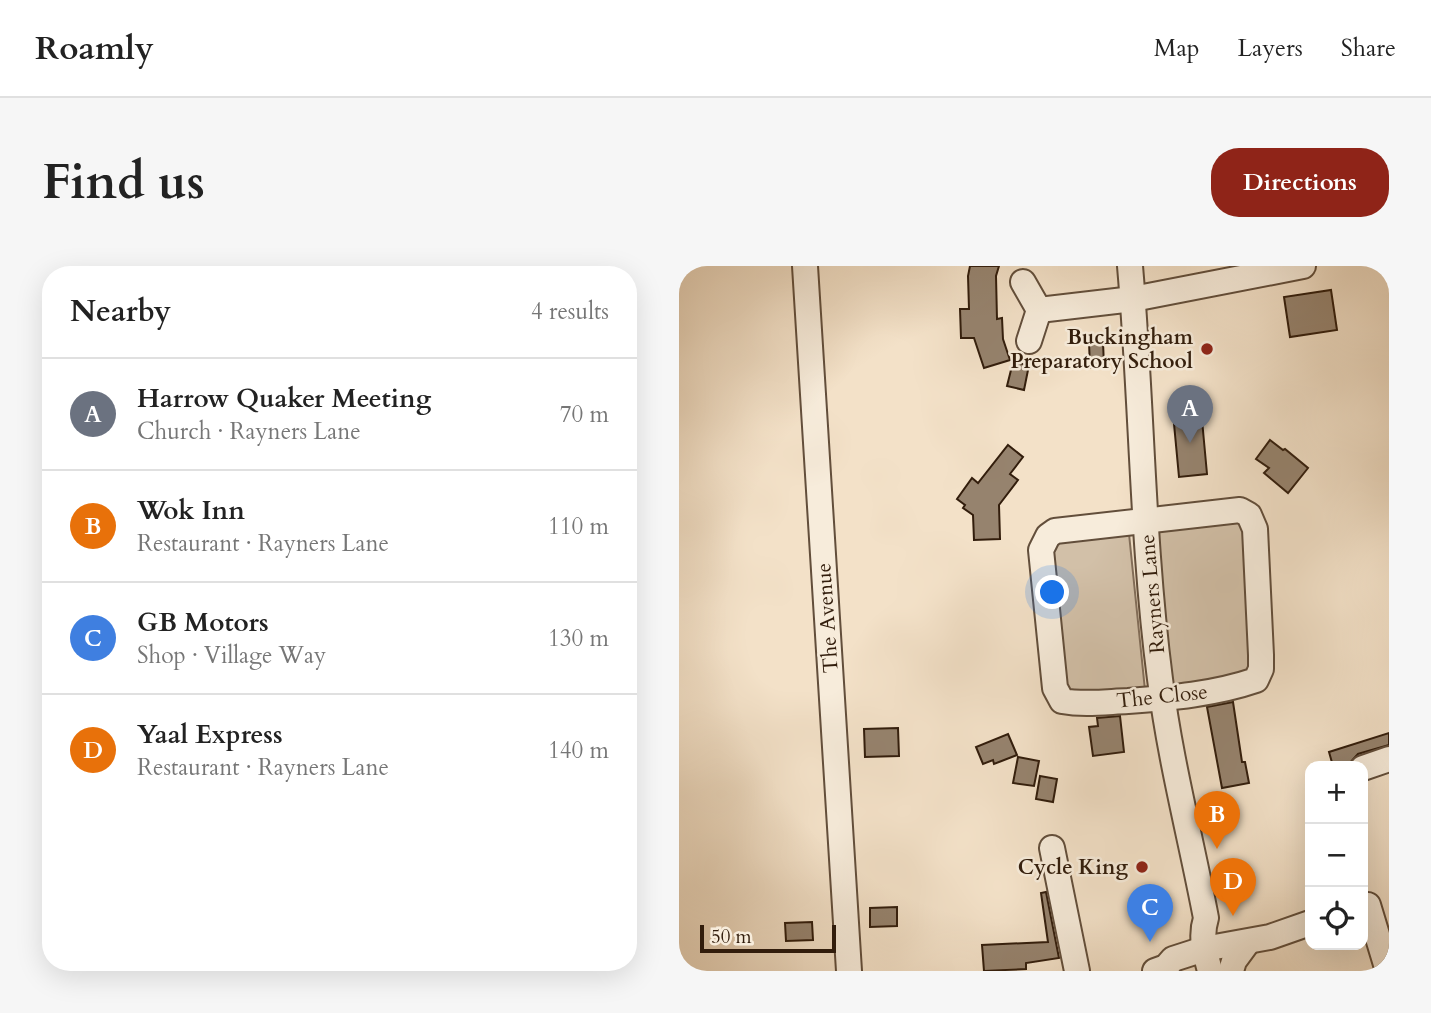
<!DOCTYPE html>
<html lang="en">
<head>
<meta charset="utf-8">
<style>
	body { margin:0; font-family:Cardo,serif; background:#f6f6f6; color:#222 }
	.controls { position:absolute; right:21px; bottom:21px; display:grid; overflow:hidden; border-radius:14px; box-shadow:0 7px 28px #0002 }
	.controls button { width:63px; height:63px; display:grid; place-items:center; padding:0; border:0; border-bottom:2px solid #e0e0e0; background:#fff; color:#222; font:35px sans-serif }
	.scale { position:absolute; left:21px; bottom:18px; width:136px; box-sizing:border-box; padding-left:7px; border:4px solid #321d0c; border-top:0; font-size:19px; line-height:24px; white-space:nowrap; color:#321d0c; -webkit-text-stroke:5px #f7ecdb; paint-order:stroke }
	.you { position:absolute; left:374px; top:327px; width:24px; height:24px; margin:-18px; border:5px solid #fff; border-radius:50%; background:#1a73e8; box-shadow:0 0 0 10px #1a73e833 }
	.badge { display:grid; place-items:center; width:46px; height:46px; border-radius:50%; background:#8f2418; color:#fff; font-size:23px; font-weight:700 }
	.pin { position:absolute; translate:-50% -58px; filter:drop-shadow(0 2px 4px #0008) }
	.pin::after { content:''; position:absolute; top:37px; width:24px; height:21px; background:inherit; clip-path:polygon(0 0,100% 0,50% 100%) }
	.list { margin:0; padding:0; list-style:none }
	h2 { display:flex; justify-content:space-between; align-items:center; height:91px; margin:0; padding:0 28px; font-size:30px }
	h2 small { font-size:23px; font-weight:400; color:#767676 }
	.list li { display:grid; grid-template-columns:46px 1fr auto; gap:21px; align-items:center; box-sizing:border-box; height:112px; padding:0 28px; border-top:2px solid #e0e0e0 }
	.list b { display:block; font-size:26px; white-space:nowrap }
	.list p { margin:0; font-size:23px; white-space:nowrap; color:#767676 }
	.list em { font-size:23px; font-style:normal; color:#767676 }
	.icon { flex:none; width:38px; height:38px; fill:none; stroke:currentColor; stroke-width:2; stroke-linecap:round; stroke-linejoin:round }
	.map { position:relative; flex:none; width:710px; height:705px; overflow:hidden; border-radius:28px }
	header { display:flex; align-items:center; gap:42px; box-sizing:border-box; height:98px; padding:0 35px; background:#fff; border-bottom:2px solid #e0e0e0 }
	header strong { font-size:33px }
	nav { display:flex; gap:38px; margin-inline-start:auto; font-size:24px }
	.intro { display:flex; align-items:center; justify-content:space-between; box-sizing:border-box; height:168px; padding:0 42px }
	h1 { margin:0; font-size:49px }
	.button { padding:18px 32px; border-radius:28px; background:#8f2418; color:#fff; font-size:24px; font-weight:700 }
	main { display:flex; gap:42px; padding:0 42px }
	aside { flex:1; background:#fff; border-radius:28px; box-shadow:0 7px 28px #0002 }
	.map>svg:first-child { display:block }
</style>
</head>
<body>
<header>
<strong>Roamly</strong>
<nav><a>Map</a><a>Layers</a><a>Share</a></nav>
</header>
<div class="intro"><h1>Find us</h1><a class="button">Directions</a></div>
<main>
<aside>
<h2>Nearby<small>4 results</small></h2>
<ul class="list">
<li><span class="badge" style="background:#6b7280">A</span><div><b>Harrow Quaker Meeting</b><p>Church · Rayners Lane</p></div><em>70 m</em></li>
<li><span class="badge" style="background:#e8710a">B</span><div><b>Wok Inn</b><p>Restaurant · Rayners Lane</p></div><em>110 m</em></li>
<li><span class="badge" style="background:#3f7fe0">C</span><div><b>GB Motors</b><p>Shop · Village Way</p></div><em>130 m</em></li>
<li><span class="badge" style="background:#e8710a">D</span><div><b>Yaal Express</b><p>Restaurant · Rayners Lane</p></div><em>140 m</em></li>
</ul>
</aside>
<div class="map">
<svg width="710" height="705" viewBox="0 0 710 705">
	<rect width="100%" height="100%" fill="#f3e1c8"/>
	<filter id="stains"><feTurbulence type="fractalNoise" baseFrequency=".00286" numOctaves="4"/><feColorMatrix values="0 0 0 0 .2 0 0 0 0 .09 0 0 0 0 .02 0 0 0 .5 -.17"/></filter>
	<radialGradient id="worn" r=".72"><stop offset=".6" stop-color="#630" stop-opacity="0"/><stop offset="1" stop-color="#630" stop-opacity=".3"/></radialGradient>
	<g fill="#d2c0a8" stroke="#826e5a" stroke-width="2">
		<polygon points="570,249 582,403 492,432 475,255"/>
		<polygon points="449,258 467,434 383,435 369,270"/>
	</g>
	<g fill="#96836e" stroke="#321d0c" stroke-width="2">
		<polygon points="291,0 320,0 317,10 318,53 323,52 324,73 331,94 305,102 295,72 282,72 281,43 290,43 289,10"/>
		<polygon points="652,24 658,64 611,71 605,31"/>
		<polygon points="424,75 425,101 411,102 410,76"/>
		<polygon points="334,96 350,99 345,124 328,120"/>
		<polygon points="522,143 528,208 500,211 494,147"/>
		<polygon points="591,174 604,184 606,183 629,202 609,227 585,207 590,202 577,193"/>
		<polygon points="329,179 344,191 331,208 339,214 320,239 321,273 295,274 294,249 284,242 286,239 278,233 293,212 299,217"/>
		<polygon points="554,436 563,496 566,496 570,517 543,522 528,441"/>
		<polygon points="441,450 445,486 414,490 410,461 419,460 418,452"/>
		<polygon points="219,462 220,490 186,491 185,463"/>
		<polygon points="710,467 710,479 679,488 670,498 654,500 650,486"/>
		<polygon points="329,468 338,489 315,498 314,494 304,498 297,481"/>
		<polygon points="339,491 360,495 355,520 334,517"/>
		<polygon points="361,510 378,513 374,536 357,533"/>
		<polygon points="367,626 380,692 347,697 347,703 305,705 303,679 369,676 362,627"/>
		<polygon points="218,641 218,660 191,661 191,642"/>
		<polygon points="133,656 134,674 107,675 106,657"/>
	</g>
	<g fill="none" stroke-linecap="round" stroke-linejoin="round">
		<g stroke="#624e3b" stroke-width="28">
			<g id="minor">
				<polyline points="126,0 170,705"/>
				<path d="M451,0C463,137 463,276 481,413C491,494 512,573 527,652C521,671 526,686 531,705"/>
				<polyline points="344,16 360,44 454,33 624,0"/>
				<polyline points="350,75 360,44"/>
				<path d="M561,244L570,249L576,263L582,389V403L577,414C536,428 492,432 449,435C426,436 405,439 383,435L376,422L362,284L369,270L376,265Z"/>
				<polyline points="684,502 710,493"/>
				<polyline points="373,582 398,705"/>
				<polyline points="689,639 709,705"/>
				<polyline points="476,705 487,701 494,693 525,683 591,671 631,657"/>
				<polyline points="552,705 555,695 569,676"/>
			</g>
		</g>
		<use href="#minor" stroke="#f7ecdb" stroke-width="24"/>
	</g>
	<g fill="#8f2418" stroke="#f7ecdb" stroke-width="2.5">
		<circle cx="528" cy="83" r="7"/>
		<circle cx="463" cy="601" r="7"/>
	</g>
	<g text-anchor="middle" stroke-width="5" stroke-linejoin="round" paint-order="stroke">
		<g font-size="21" font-weight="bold" fill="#321d0c" stroke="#f7ecdb" text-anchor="end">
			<text x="514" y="78">Buckingham<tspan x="514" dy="24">Preparatory School</tspan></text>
			<text x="449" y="608">Cycle King</text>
		</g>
		<g font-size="21" fill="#321d0c" stroke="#f7ecdb">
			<text transform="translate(473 328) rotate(-95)" y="7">Rayners Lane</text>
			<text transform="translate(148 352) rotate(-94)" y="7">The Avenue</text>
			<text transform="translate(483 430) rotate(-6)" y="7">The Close</text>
		</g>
	</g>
	<rect width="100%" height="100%" filter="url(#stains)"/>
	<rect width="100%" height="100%" fill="url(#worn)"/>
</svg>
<div class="controls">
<button>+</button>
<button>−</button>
<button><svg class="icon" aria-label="locate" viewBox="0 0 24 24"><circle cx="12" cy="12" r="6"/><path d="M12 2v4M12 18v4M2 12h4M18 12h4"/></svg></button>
</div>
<div class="scale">50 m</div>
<div class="you"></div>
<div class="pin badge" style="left:511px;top:177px;background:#6b7280">A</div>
<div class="pin badge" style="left:538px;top:583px;background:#e8710a">B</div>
<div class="pin badge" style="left:471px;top:676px;background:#3f7fe0">C</div>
<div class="pin badge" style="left:554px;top:650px;background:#e8710a">D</div>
</div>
</main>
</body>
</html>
